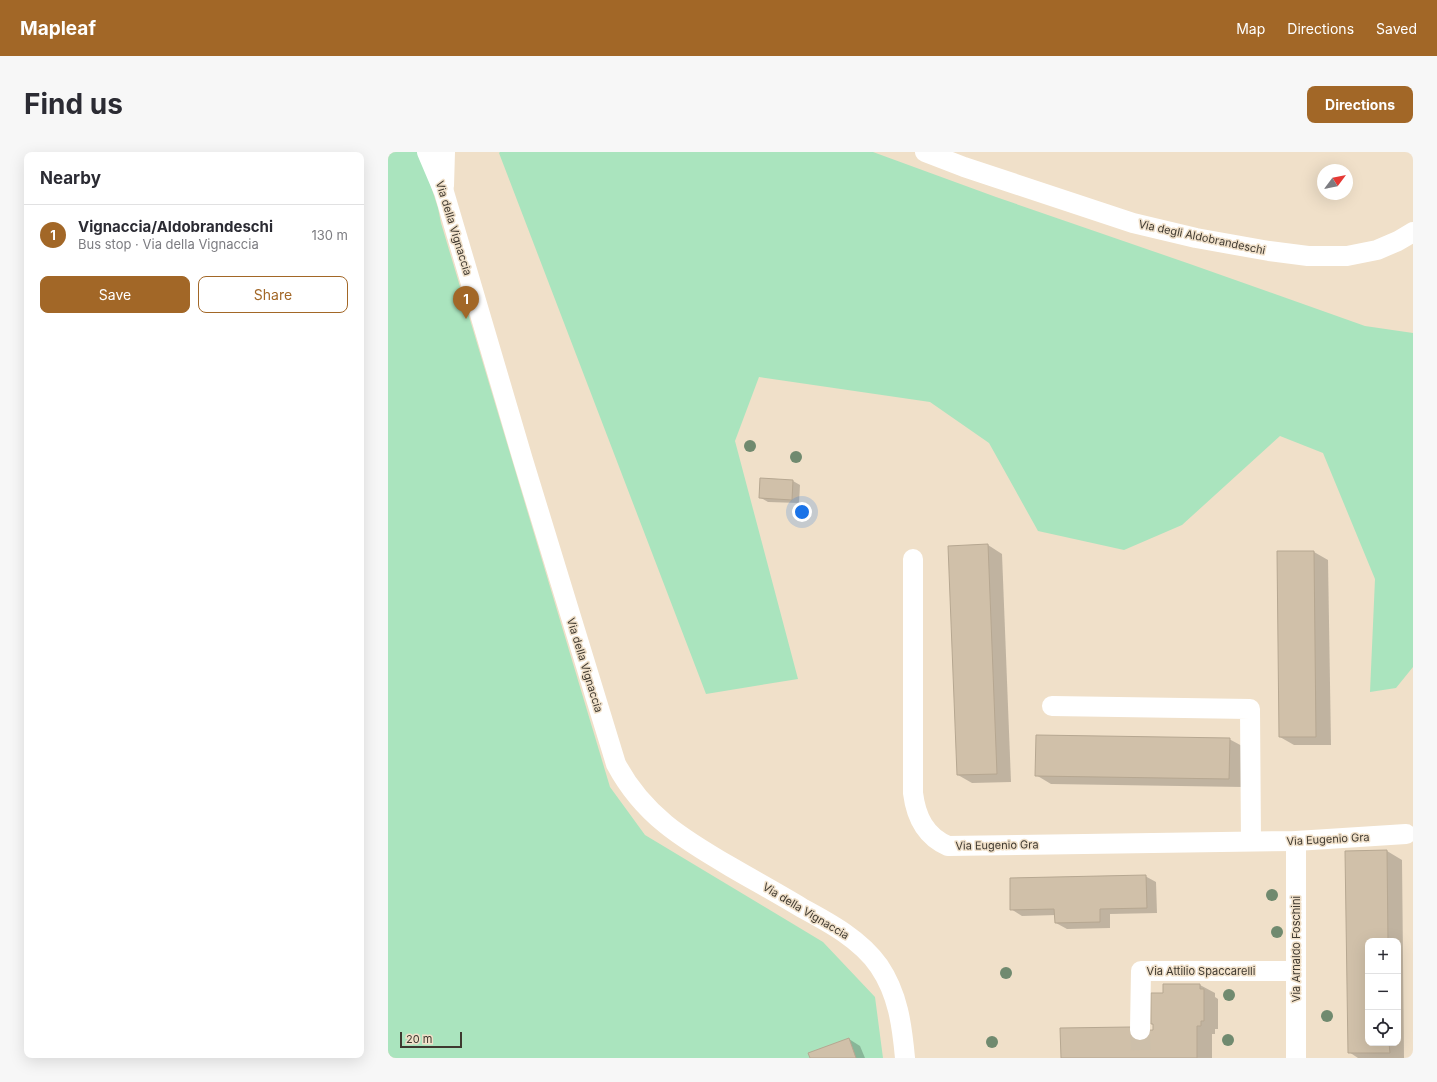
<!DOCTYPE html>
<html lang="en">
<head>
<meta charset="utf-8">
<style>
	body { margin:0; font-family:Inter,sans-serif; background:#f7f7f7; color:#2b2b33 }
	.controls { position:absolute; right:12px; bottom:12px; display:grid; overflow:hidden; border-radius:8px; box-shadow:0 4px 16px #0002 }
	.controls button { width:36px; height:36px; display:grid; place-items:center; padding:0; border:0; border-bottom:1px solid #e1e1e2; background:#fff; color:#2b2b33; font:20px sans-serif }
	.compass { position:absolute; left:929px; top:12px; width:36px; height:36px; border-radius:50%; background:#fff; box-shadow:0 4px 16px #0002; rotate:58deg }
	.scale { position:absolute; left:12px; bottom:10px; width:62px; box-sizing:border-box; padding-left:4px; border:2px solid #3f3930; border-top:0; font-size:11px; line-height:14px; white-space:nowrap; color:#3f3930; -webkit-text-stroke:3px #f0e0c9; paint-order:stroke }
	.you { position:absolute; left:414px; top:360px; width:14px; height:14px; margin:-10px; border:3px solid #fff; border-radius:50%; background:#1a73e8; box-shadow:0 0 0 6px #1a73e833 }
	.badge { display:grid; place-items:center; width:26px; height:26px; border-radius:50%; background:#a26727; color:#fff; font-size:13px; font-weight:700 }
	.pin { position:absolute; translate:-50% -33px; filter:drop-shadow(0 1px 2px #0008) }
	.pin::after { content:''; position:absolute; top:21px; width:14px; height:12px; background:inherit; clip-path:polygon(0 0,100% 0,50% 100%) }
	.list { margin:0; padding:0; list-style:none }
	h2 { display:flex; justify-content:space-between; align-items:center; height:52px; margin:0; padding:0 16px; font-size:17px }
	h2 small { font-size:13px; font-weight:400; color:#7c7c81 }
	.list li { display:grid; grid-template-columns:26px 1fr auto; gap:12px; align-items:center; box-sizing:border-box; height:60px; padding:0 16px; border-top:1px solid #e1e1e2 }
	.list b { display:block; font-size:15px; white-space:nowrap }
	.list p { margin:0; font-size:13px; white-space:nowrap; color:#7c7c81 }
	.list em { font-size:13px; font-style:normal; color:#7c7c81 }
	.actions { display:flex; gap:8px; padding:12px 16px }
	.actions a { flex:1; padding:9px 0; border:1px solid #a26727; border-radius:8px; text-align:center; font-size:14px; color:#a26727 }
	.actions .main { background:#a26727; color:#fff }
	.icon { flex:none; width:22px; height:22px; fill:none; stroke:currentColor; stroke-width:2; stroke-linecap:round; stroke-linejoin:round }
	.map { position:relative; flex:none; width:1025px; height:906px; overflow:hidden; border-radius:8px }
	header { display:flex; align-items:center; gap:24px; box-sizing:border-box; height:56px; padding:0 20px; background:#a26727; color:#fff }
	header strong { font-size:19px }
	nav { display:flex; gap:22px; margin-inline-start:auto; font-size:14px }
	.intro { display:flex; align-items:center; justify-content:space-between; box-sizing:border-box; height:96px; padding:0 24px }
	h1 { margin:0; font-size:28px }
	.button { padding:10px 18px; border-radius:8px; background:#a26727; color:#fff; font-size:14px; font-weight:700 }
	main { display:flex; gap:24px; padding:0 24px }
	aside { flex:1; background:#fff; border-radius:8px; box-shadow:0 4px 16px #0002 }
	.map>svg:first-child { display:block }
</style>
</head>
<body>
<header>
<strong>Mapleaf</strong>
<nav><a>Map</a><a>Directions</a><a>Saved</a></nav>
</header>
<div class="intro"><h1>Find us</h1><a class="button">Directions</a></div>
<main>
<aside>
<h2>Nearby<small></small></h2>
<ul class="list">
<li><span class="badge">1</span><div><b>Vignaccia/Aldobrandeschi</b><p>Bus stop · Via della Vignaccia</p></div><em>130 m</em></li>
</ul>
<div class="actions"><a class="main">Save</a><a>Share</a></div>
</aside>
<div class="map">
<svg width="1025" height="906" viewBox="0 0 1025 906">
	<rect width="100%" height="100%" fill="#f0e0c9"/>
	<g fill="#aae4be">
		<polygon points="0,0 32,0 50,56 53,71 222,635 257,683 435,790 487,845 495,906 0,906"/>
		<polygon points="112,0 485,0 608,45 802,112 977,174 1025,181 1025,515 1008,536 982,540 987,427 935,301 892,284 794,373 736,398 650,379 601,291 542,250 371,225 347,289 410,527 318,542 111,1"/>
	</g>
	<g fill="#0003" fill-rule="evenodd">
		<polygon points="405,329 412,333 411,351 380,350 373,346"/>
		<polygon points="600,393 614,402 623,630 584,631 570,623"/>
		<polygon points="926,400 940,408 943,593 906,593 892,585"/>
		<polygon points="841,587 856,595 855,635 663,632 648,623"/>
		<path d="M999,699L1014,708L1016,906H970L961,900L958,700ZM980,789H1010V891H980Z"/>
		<polygon points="757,724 768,730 769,761 722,762 722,776 679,777 668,771 668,763 634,764 623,757"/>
		<polygon points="776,833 812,833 827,841 827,845 830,847 830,877 827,877 827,882 824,882 824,906 674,906 766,879 766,873 764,872 776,842"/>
		<polygon points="461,887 472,894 477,906 423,906"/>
	</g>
	<g fill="#d0c0a9" stroke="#b6a791">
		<polygon points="372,326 405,328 404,348 371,346"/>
		<polygon points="600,392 609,622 569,623 560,394"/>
		<polygon points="889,399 926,399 928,585 891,585"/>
		<polygon points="648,583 842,586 841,627 647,624"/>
		<polygon points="999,698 1000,789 980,789 980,891 1001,891 1002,901 960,901 957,699"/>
		<polygon points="758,723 759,756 712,757 712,770 667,771 666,757 622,758 622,726"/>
		<polygon points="775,832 812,832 812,837 816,837 816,869 813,869 813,874 809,874 809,906 673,906 672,876 743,875 743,879 765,878 765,872 763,872 763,841 775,841"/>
		<polygon points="461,886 468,906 422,906 420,901"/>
	</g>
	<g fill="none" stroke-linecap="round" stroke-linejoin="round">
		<polyline stroke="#cdbfaa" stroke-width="20" stroke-dasharray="20 10" stroke-linecap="butt" points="752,878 753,906"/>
		<g stroke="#fff" stroke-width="20">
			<path d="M39,0L56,40L135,308L228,612C255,663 295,687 343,715C367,729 391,742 414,756C442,771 473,788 491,814C510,842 514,873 517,906"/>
			<polyline points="537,0 576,15 745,71 808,86 881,99 920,104 959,104 989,98 1010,89 1025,80"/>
			<polyline points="56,34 57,0"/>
			<path d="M525,407V641C528,665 537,684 560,694L908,689L1018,682"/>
			<polyline points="664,554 862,557 863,689"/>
			<polyline points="752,878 753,819 908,819"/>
			<polyline points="908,906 908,689"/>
		</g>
	</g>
	<g fill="#708a6f">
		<circle cx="362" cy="294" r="6"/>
		<circle cx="408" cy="305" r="6"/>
		<circle cx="884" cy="743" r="6"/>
		<circle cx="889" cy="780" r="6"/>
		<circle cx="618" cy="821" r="6"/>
		<circle cx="841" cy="843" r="6"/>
		<circle cx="939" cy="864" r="6"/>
		<circle cx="840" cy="888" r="6"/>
		<circle cx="604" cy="890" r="6"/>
	</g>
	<g text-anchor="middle" stroke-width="3" stroke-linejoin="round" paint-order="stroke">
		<g font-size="11" fill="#3f3930" stroke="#f0e0c9">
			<text transform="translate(66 76) rotate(73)" y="4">Via della Vignaccia</text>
			<text transform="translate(814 85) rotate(12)" y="4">Via degli Aldobrandeschi</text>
			<text transform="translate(197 513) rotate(73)" y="4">Via della Vignaccia</text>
			<text transform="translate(940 687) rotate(-3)" y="4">Via Eugenio Gra</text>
			<text transform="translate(609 693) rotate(-1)" y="4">Via Eugenio Gra</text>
			<text transform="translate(418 759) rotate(31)" y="4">Via della Vignaccia</text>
			<text transform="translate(908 797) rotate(-90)" y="4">Via Arnaldo Foschini</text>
			<text x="813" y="823">Via Attilio Spaccarelli</text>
		</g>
	</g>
</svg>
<div class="controls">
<button>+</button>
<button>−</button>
<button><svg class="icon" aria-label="locate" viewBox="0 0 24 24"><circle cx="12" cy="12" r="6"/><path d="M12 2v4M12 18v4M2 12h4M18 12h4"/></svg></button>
</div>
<svg class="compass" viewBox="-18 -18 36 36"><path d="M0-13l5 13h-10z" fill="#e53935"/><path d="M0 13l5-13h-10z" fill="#7c7c81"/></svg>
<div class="scale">20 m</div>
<div class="you"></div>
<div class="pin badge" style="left:78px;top:167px">1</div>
</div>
</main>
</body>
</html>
